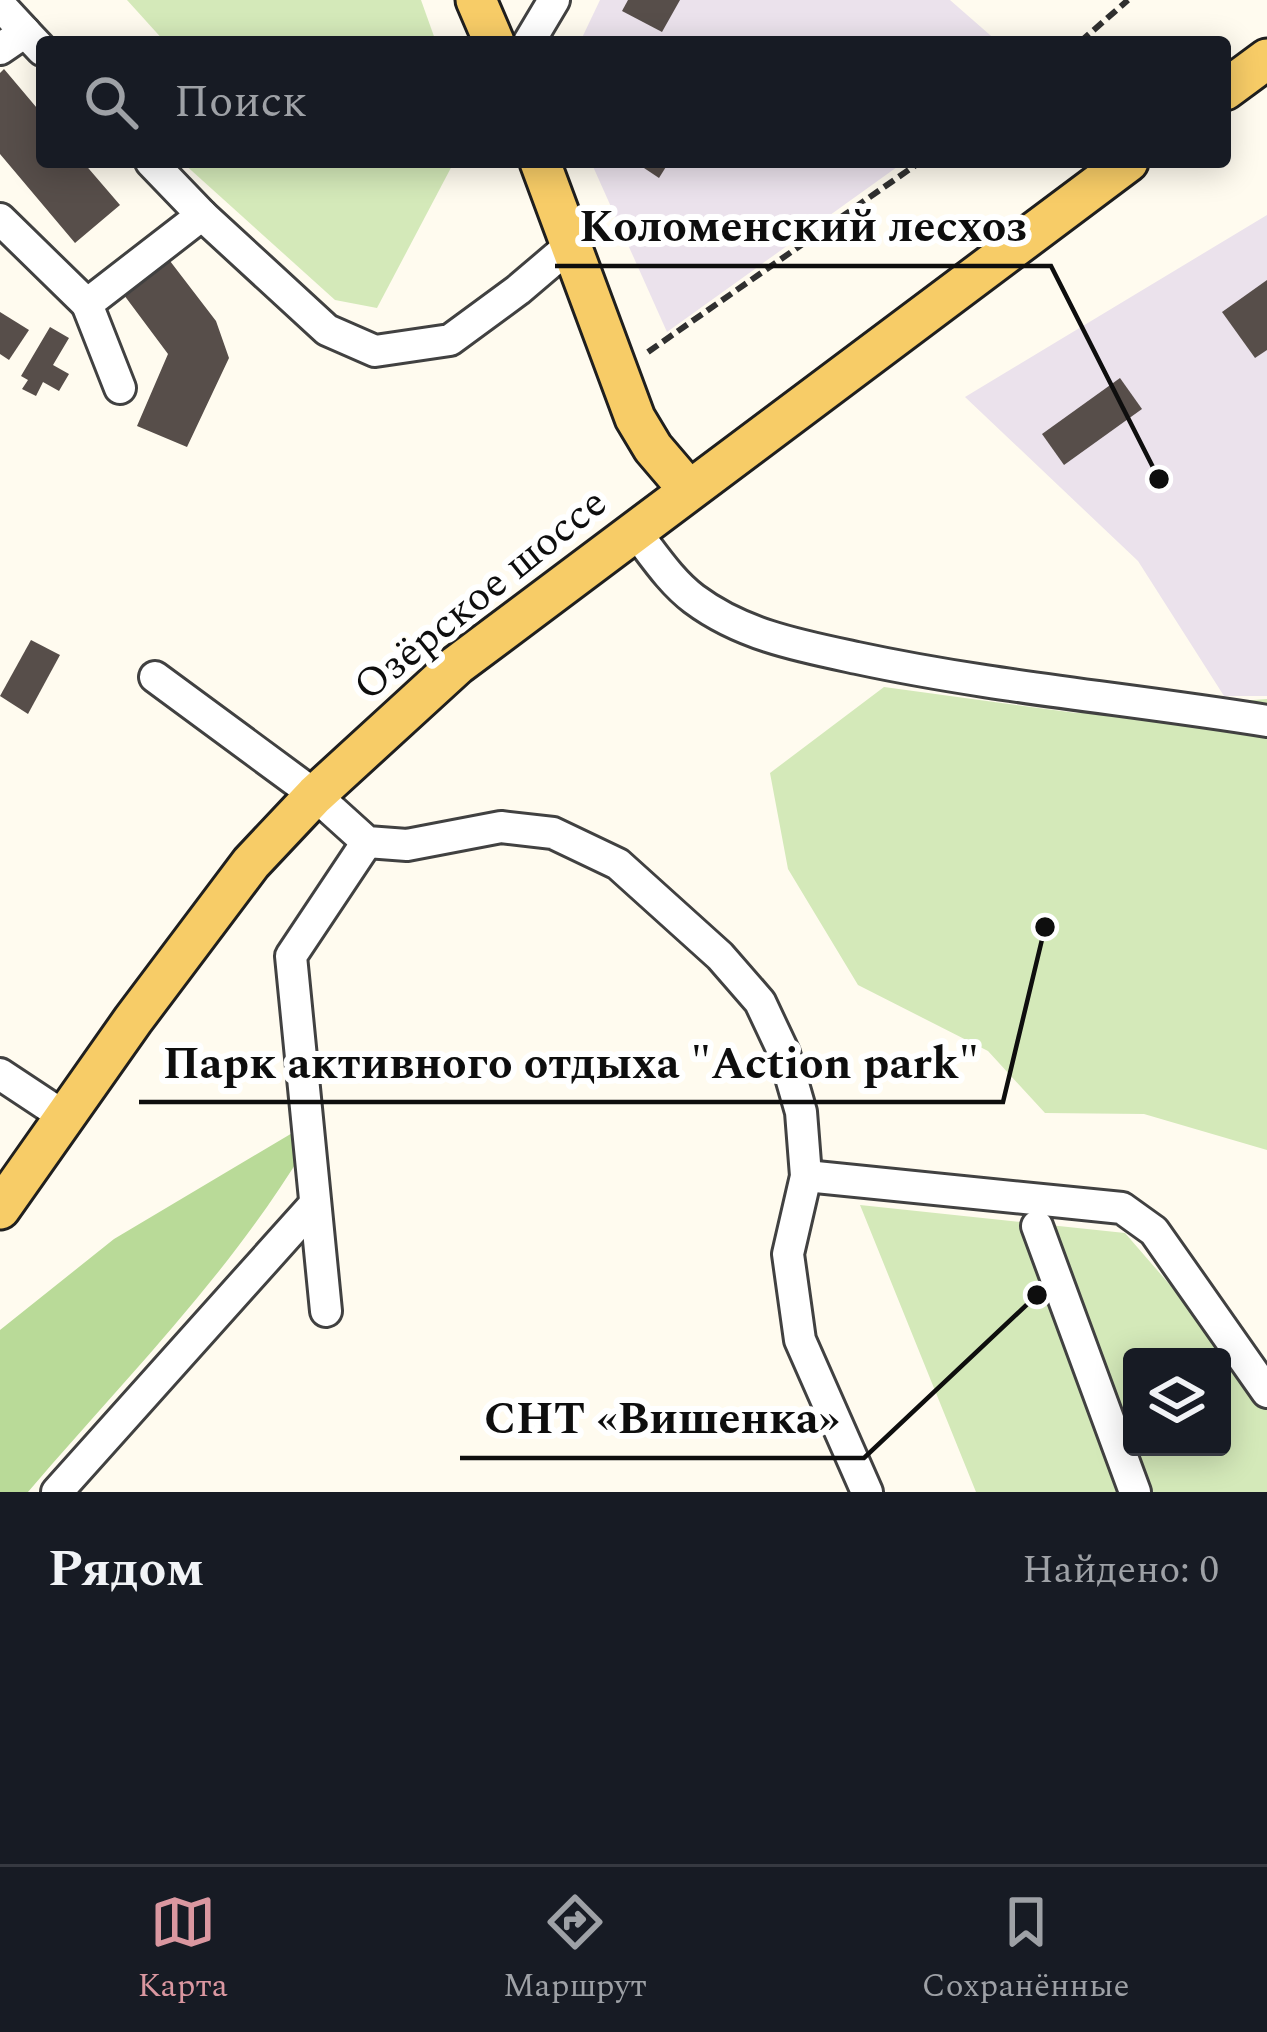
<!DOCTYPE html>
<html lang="ru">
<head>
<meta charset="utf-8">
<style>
	body { margin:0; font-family:Spectral,serif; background:#242831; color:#f1f3f6 }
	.controls { position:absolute; right:36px; bottom:36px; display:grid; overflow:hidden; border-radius:12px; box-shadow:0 6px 30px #0003 }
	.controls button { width:108px; height:108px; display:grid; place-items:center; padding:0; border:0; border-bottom:3px solid #363941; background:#171b24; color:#f1f3f6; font:60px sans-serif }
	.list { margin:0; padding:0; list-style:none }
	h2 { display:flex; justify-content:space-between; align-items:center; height:156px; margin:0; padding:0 48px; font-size:51px }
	h2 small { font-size:39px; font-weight:400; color:#9ea1a6 }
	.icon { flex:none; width:66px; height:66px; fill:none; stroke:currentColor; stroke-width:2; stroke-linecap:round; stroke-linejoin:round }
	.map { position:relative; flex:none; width:1267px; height:1492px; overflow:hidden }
	.search { position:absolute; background:#171b24; box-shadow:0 6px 30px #0003; left:36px; right:36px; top:36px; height:132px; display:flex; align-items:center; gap:30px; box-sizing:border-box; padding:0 42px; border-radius:12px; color:#9ea1a6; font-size:45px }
	.sheet { height:372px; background:#171b24 }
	nav { display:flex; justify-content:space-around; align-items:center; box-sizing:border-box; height:168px; border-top:3px solid #363941; background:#171b24; font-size:33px; color:#9ea1a6 }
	nav a { display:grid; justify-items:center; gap:6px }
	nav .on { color:#da97a0 }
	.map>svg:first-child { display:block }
</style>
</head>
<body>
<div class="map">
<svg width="1267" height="1492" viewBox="0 0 1267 1492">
	<rect width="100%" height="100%" fill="#fffbef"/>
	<g fill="#ebe2ec">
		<polygon points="600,0 950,0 998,42 580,42"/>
		<polygon points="591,162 904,162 667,332"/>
		<polygon points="1267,215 1267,696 1224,696 1138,561 965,397"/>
	</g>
	<g fill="#d4e9b9" fill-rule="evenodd">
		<polygon points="127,0 421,0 436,42 165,42"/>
		<polygon points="182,162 454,162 377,308 335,300"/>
		<polygon points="884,687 1076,713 1267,699 1267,1150 1144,1114 1045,1113 988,1051 858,985 788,869 770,773"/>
		<path d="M860,1205L1125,1233L1267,1397V1492H976ZM1132,1357H1222V1447H1132Z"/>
	</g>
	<path fill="#b9da98" d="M294,1132L304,1150C229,1275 122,1382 28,1492H0V1330L114,1239Z"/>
	<g fill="#574e4a">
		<polygon points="628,0 680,0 662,32 622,11"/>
		<polygon points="4,69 42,114 42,162 83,162 120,205 75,243 0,154 0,73"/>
		<polygon points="635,162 669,162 659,178"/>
		<polygon points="170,261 216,321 229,358 187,447 137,426 168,354 124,295"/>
		<polygon points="1267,280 1267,350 1255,358 1222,312"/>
		<polygon points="0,312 29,330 9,360 0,354"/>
		<polygon points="50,327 69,338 53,365 69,374 59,391 43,382 36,396 22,389 28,380 21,376"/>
		<polygon points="1120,378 1142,409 1064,465 1042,434"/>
		<polygon points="31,640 60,655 28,714 0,696"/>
	</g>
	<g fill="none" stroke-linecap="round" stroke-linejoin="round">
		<g stroke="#414141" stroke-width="36">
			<g id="minor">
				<polyline points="0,5 25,32"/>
				<polyline points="529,42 554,0"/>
				<polyline points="0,49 25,32 42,50"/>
				<polyline points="151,162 202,215"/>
				<polyline points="0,219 87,304"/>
				<polyline points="120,388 87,304 202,215 327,330 375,351 450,340 518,290 572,244"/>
				<path d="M634,530C653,554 670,581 694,599C742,635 800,646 857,658C992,687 1131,699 1267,721"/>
				<polyline points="155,677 315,795 367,842 407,845 501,827 553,833 618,864 720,956 760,1002 784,1053 801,1112 806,1176 788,1254 800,1340 867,1492"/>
				<polyline points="0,1074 65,1117"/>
				<polyline points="806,1176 1122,1208 1154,1231 1267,1392"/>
				<polyline points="1037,1226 1135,1492"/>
				<polyline points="326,1311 291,956 367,842"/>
				<polyline points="57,1492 315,1204"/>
			</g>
		</g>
		<g stroke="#1f1f1f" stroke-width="45">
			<g id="major">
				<polyline points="476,0 494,42"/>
				<polyline points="1225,90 1267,59"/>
				<polyline points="540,162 635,418 653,448 688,489"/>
				<polyline points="0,1209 133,1020 251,863 315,795 457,665 1128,162"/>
			</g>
		</g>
		<g stroke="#303030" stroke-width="6" stroke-dasharray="12 6" stroke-linecap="butt">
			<polyline points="1080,42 1128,0"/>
			<polyline points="648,352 920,162"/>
		</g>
		<use href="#minor" stroke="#fff" stroke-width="30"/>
		<use href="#major" stroke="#f7cc67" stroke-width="39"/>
	</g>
	<g text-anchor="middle" stroke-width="12" stroke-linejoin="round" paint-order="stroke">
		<g font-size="42" fill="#0e0e0e" stroke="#fff">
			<text transform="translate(479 593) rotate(-39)" y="15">Озёрское шоссе</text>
		</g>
	</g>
	<path fill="none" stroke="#0e0e0e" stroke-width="4.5" d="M1159 479L1051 266H555M1045 927L1003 1102H139M1037 1295L864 1458H460"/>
	<g fill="#0e0e0e" stroke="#fff" stroke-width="4.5">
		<circle cx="1159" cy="479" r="12"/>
		<circle cx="1045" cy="927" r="12"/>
		<circle cx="1037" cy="1295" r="12"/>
	</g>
	<g font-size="45" text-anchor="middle" font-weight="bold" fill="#0e0e0e" stroke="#fff" stroke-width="12" stroke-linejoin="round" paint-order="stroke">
		<text x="803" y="241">Коломенский лесхоз</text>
		<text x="571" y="1078">Парк активного отдыха "Action park"</text>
		<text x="662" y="1433">СНТ «Вишенка»</text>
	</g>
</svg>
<div class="controls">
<button><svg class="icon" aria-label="layers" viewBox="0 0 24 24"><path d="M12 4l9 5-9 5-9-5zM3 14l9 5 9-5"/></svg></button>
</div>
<div class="search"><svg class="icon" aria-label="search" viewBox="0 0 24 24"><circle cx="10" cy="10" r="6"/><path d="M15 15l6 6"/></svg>Поиск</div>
</div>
<section class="sheet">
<h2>Рядом<small>Найдено: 0</small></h2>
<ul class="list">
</ul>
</section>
<nav>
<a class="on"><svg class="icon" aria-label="map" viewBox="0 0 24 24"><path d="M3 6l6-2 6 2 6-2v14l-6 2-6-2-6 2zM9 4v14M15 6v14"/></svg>Карта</a>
<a><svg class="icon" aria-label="directions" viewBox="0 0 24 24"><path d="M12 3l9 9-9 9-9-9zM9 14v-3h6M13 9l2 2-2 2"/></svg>Маршрут</a>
<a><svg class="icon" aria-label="saved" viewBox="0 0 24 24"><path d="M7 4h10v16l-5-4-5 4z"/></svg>Сохранённые</a>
</nav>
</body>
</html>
